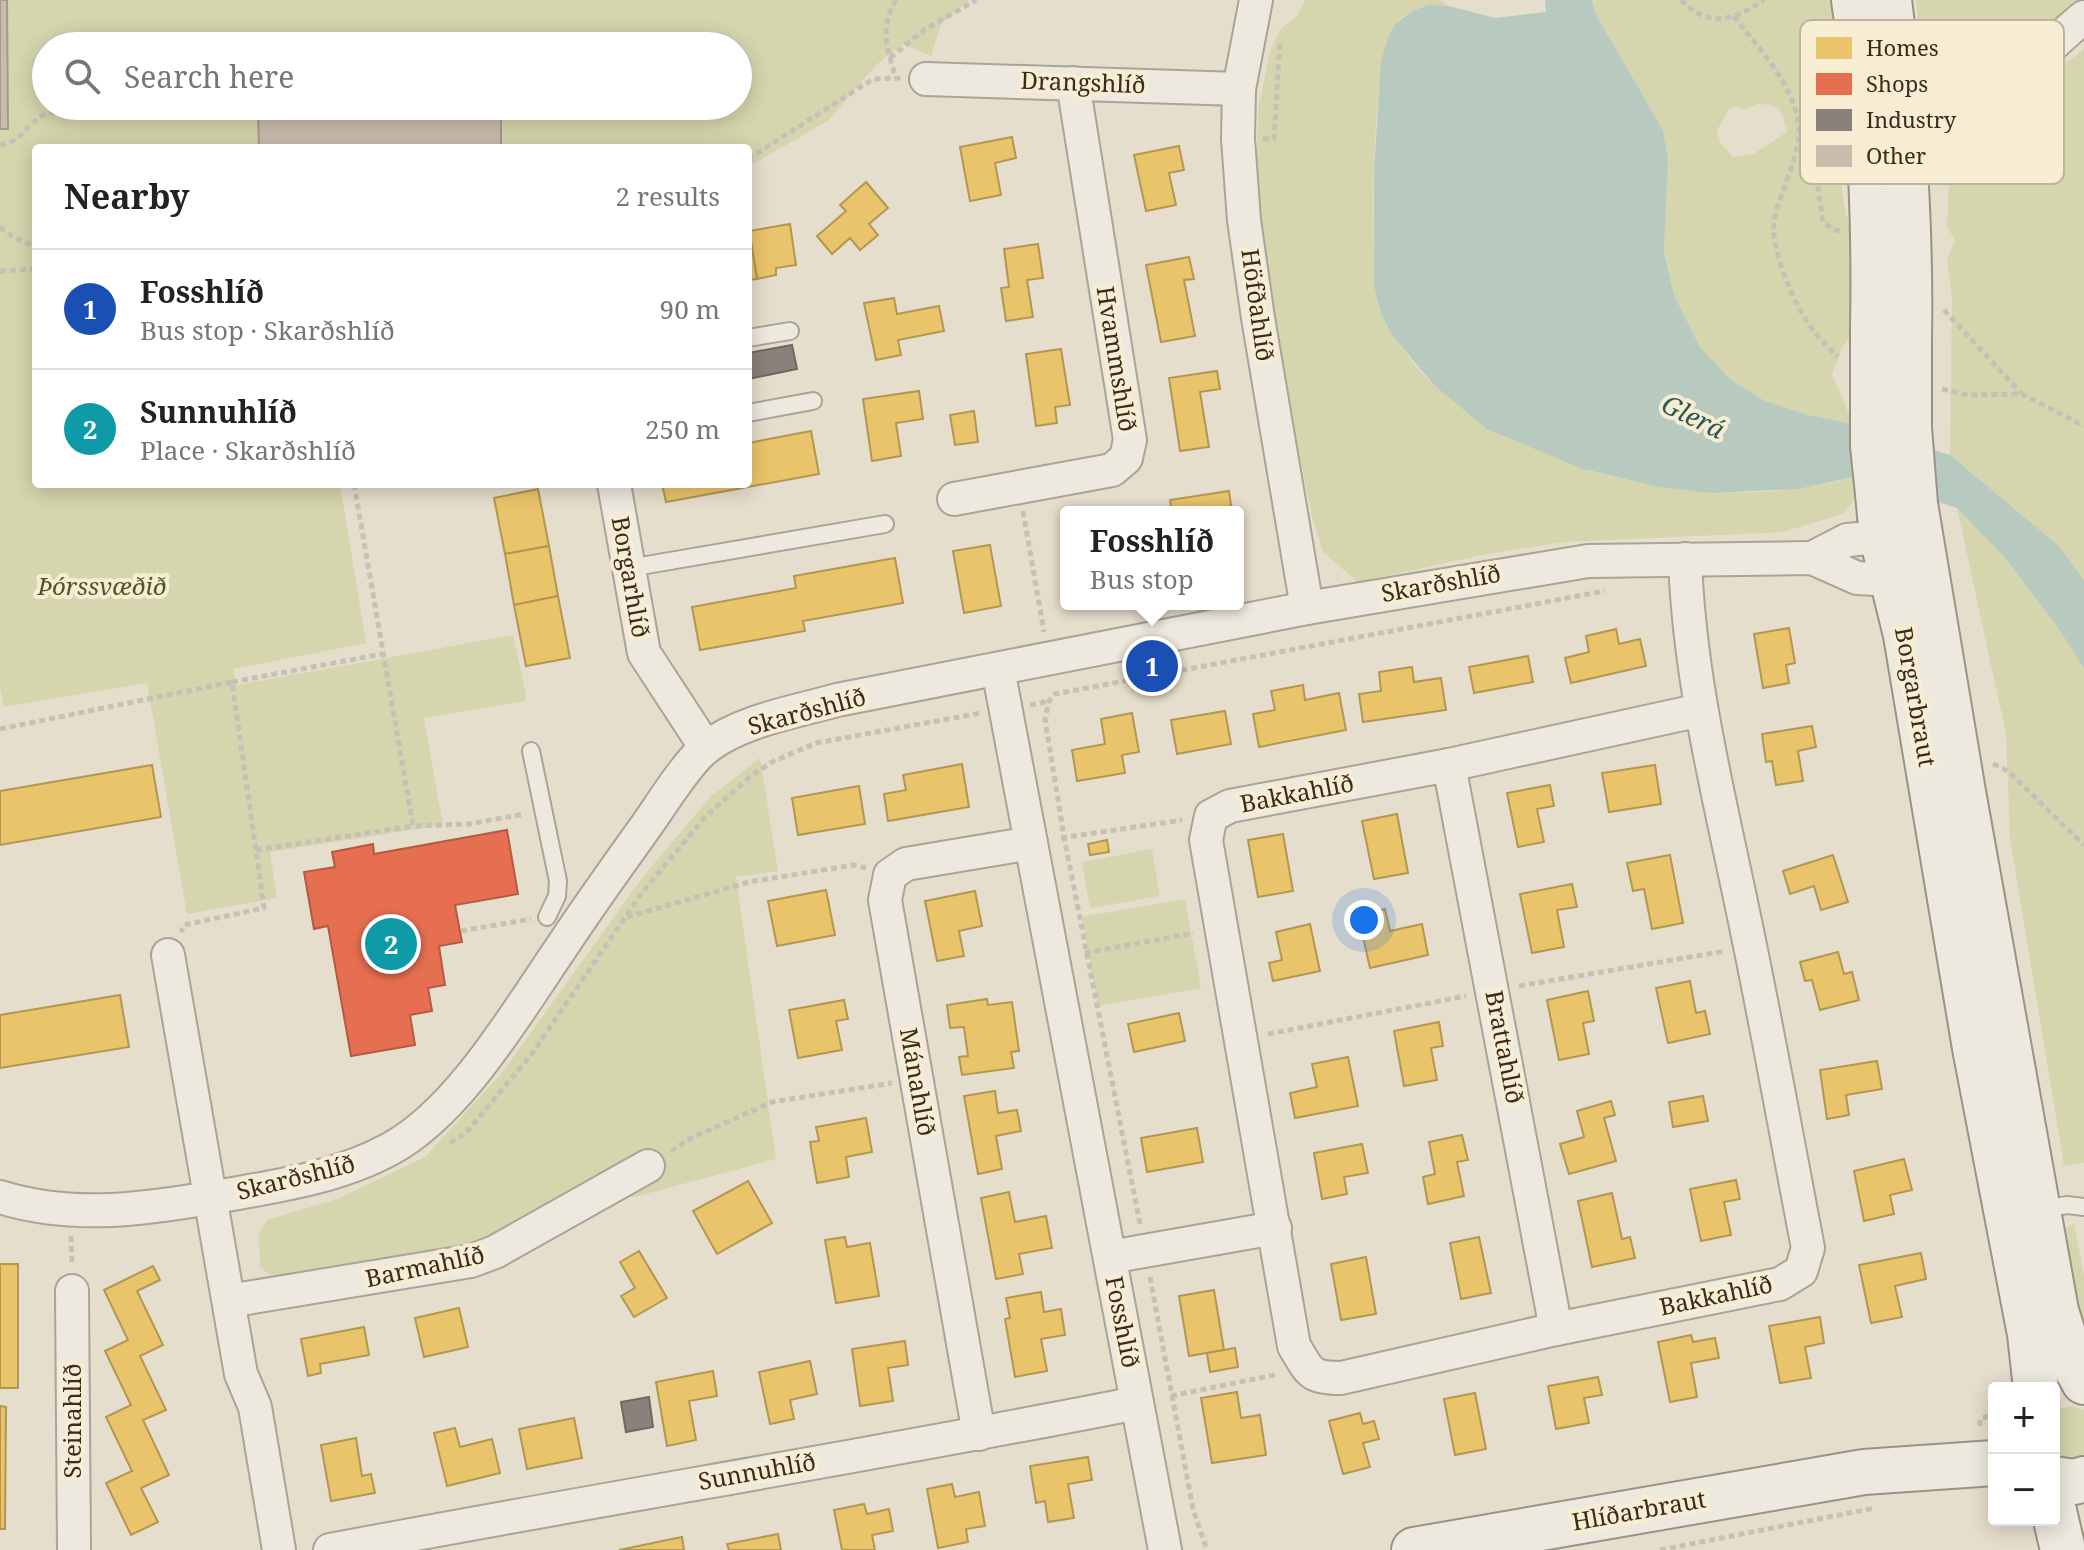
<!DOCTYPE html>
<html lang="en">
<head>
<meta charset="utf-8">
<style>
	body { margin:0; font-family:"Noto Serif",serif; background:#f2f2f2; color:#222 }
	.controls { position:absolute; right:24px; bottom:24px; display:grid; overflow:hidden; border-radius:8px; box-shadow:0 4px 20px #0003 }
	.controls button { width:72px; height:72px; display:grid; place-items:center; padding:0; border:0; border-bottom:2px solid #e0e0e0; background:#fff; color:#222; font:40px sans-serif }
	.you { position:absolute; left:1364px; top:920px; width:28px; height:28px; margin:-20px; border:6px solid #fff; border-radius:50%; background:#1a73e8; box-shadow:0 0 0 12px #1a73e833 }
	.badge { display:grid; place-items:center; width:52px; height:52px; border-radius:50%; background:#b45309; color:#fff; font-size:26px; font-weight:700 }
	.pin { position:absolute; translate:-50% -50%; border:4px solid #fff; box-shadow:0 2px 8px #0006 }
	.popup { position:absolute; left:1060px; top:506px; width:184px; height:104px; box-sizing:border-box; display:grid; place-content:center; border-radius:8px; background:#fff; filter:drop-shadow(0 2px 6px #0005); font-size:26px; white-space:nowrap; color:#767676 }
	.popup b { font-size:30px; color:#222 }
	.popup::after { content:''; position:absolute; left:50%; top:100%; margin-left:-16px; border:16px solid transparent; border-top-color:#fff }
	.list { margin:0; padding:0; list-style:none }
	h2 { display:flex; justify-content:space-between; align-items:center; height:104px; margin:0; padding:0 32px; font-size:34px }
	h2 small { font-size:26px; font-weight:400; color:#767676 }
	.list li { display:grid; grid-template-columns:52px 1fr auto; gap:24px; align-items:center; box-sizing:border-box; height:120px; padding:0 32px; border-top:2px solid #e0e0e0 }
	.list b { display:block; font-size:30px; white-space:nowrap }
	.list p { margin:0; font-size:26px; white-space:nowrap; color:#767676 }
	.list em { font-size:26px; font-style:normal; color:#767676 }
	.icon { flex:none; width:44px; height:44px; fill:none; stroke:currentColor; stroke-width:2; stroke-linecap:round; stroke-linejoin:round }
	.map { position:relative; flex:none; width:2084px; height:1550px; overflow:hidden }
	.search { position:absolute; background:#fff; box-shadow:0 4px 20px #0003; left:32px; top:32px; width:720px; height:88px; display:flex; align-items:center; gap:20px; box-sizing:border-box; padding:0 28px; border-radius:44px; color:#767676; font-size:30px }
	.panel { position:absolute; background:#fff; box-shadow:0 4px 20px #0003; left:32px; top:144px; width:720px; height:344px; border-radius:8px }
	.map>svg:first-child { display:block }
</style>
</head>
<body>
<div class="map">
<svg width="2084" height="1550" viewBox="0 0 2084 1550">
	<rect width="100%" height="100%" fill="#e6decc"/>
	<g fill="#d5d5ae" fill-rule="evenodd">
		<path d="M0,0H969L941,24L931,56L903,44L876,65L829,120L748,167V148H36V484H340L366,643L233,669L237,685L513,635L526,695V701L424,718L443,825L270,852L277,898L187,914L147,683L4,707L0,688ZM46,46H738V106H46Z"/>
		<path d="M1305,0H1440L1449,6C1429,5 1407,8 1394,26C1372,56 1367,276 1381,314C1388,332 1420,374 1435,386C1451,398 1471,406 1488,416C1516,431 1555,458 1584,469C1597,474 1612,476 1625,479C1704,498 1781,497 1859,476L1857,498L1842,514L1783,532L1565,542L1487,554L1358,582L1323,552L1312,516L1271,314L1255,187L1259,104L1270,52L1280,29L1298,15Z"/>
		<path d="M1592,0H1836L1847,94L1839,161L1843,199L1851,234L1852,333L1841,350L1832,374L1853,424L1808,415L1763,400L1731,380L1700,347L1674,295L1664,252L1668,159L1663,130L1596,15ZM1757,104C1782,105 1781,109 1787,132L1753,154L1733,157L1720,143L1717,130L1730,108L1738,106L1745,110Z"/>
		<polygon points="1916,0 2084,0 2084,3 1979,89 1944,96 1928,86 1922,59"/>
		<polygon points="2084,49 2084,580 2060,547 1950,455 1952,298 1947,261 1955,239 1947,228 1950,155 2012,116 2060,68"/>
		<polygon points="1957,508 2006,559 2056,625 2084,668 2084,1163 2064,1166 2010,838 2006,734"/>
		<polygon points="760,758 778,871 736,877 776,1159 638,1196 543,1206 475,1244 291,1275 270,1275 260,1267 259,1233 267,1220 337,1199 425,1157 501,1074 642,878 710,797"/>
		<polygon points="1152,849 1160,896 1090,908 1082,862"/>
		<polygon points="1185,899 1201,988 1098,1006 1082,917"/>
		<polygon points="2074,1223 2084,1275 2084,1343 2060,1247 2065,1229"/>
		<polygon points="2071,1406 2084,1410 2084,1464 2054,1463 2054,1410"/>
	</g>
	<polygon fill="#b8cabf" points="1545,0 1592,0 1596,15 1663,130 1668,159 1664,252 1674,295 1700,347 1731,380 1763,400 1808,415 1853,424 1950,455 2060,547 2084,580 2084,668 2056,625 2006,559 1957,508 1859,476 1798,489 1712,493 1659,487 1583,469 1487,429 1434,385 1392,335 1381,314 1374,286 1374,170 1381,62 1388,37 1395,24 1412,11 1429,5 1449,6 1495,18 1546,12"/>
	<g fill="#e9c46a" stroke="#b49653" stroke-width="2">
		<polygon points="1012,137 1016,158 995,163 1001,195 970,201 960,147"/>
		<polygon points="1179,146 1184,170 1169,173 1176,205 1146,211 1134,155"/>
		<polygon points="866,182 888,208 869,224 878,235 860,250 850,238 832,254 817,236 846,211 840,205"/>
		<polygon points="790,224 796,265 776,268 776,275 757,279 749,231"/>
		<polygon points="748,241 751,241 757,279 748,280"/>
		<polygon points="1038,244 1043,278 1027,280 1033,317 1006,321 1001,288 1009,287 1004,249"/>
		<polygon points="1189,257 1194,279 1184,280 1195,336 1161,342 1146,265"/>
		<polygon points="894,298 897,314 939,306 944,331 898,340 901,355 876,360 864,303"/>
		<polygon points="1061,349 1070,405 1055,407 1057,423 1036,426 1026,354"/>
		<polygon points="1217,371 1220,389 1200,392 1209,447 1180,451 1169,378"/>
		<polygon points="919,391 923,419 896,423 901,456 872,461 863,399"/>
		<polygon points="974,411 978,442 955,445 950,415"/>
		<polygon points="811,431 819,474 666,502 662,484 748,484 748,443"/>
		<polygon points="538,489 549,546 505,554 494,498"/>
		<polygon points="1229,491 1232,512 1172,512 1170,500"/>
		<polygon points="990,545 1001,606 964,613 953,551"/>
		<polygon points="549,546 558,596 514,605 505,554"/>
		<polygon points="895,558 903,603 803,621 805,631 700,650 692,607 796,588 794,576"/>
		<polygon points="558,596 570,658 526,666 514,605"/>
		<polygon points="1789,628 1795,663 1786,665 1789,683 1763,688 1754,634"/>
		<polygon points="1616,629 1619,644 1640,639 1646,666 1571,683 1565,658 1589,652 1586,636"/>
		<polygon points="1528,656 1533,682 1474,693 1469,667"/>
		<polygon points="1412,667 1414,682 1441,678 1446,710 1363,722 1359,694 1381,691 1379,672"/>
		<polygon points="1303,685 1305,700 1339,693 1346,730 1259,747 1253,714 1275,710 1271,691"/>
		<polygon points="1225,711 1231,744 1177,754 1171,720"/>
		<polygon points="1132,713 1139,752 1122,755 1125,773 1077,781 1072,750 1105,744 1101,719"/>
		<polygon points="1812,726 1816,747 1798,751 1803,781 1776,785 1772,761 1766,762 1762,734"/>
		<polygon points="962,764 969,807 888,821 884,794 906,790 903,775"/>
		<polygon points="152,765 161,817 0,845 0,791"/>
		<polygon points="1655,765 1661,804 1609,812 1602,773"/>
		<polygon points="1550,785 1554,806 1537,809 1544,842 1518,847 1507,793"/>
		<polygon points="859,786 865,824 798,835 792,798"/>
		<polygon points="1397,814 1408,873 1374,879 1362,821"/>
		<polygon points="1283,834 1293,891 1258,897 1248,840"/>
		<polygon points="1107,840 1109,852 1090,855 1088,844"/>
		<polygon points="1670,855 1683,923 1652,929 1644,889 1633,891 1627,863"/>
		<polygon points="1833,855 1848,902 1821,910 1814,886 1790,894 1783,871"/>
		<polygon points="1572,884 1577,907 1557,910 1564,947 1532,953 1520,894"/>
		<polygon points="826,890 835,935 777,946 768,901"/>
		<polygon points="975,891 982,926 959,931 964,956 937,961 925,901"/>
		<polygon points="1385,909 1390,931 1422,924 1428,955 1370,968 1358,915"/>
		<polygon points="1310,924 1320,971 1273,981 1269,963 1282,960 1276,932"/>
		<polygon points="1838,952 1844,974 1852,972 1859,1000 1820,1010 1812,980 1805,981 1800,962"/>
		<polygon points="1690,981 1696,1013 1705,1011 1710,1034 1668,1043 1656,988"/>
		<polygon points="1588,991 1594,1021 1583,1023 1589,1054 1559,1060 1547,1000"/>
		<polygon points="120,995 129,1047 0,1068 0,1015"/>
		<polygon points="987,999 988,1005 1012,1002 1019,1051 1011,1052 1014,1068 962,1075 959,1057 968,1056 964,1027 950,1028 947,1005"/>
		<polygon points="844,1000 848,1019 836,1021 842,1050 798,1058 789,1010"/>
		<polygon points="1179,1013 1185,1041 1134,1052 1128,1024"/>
		<polygon points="1439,1022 1443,1046 1431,1048 1437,1080 1404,1086 1394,1031"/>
		<polygon points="1348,1057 1358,1106 1295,1118 1290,1093 1317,1087 1312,1064"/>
		<polygon points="1877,1061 1882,1089 1846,1095 1849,1115 1827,1119 1820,1070"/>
		<polygon points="995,1091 998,1113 1017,1110 1021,1131 996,1136 1002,1169 978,1174 964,1096"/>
		<polygon points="1703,1096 1708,1121 1673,1127 1669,1102"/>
		<polygon points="1611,1101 1615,1115 1604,1118 1616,1161 1569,1174 1560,1144 1584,1137 1577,1111"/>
		<polygon points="866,1118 872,1152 846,1157 849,1177 817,1183 810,1142 819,1141 816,1127"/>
		<polygon points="1197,1128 1203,1162 1147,1172 1141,1138"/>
		<polygon points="1462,1135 1468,1160 1457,1162 1464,1196 1428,1204 1423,1177 1435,1174 1429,1142"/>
		<polygon points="1362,1144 1368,1173 1344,1177 1347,1194 1322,1199 1314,1153"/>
		<polygon points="1904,1159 1912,1190 1890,1195 1894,1214 1864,1221 1854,1171"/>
		<polygon points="1736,1180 1740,1199 1724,1202 1731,1235 1701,1241 1690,1189"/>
		<polygon points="748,1181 772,1223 717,1254 693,1211"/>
		<polygon points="1009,1192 1015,1222 1046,1216 1052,1248 1019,1254 1023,1274 996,1279 981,1198"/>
		<polygon points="1612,1193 1622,1239 1630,1237 1635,1258 1592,1267 1578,1201"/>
		<polygon points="845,1237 847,1247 870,1243 879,1296 836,1303 825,1240"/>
		<polygon points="1479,1237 1491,1293 1461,1299 1450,1243"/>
		<polygon points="639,1251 667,1298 634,1317 621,1296 635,1288 620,1262"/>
		<polygon points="1921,1253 1926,1279 1895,1286 1902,1317 1871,1323 1859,1265"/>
		<polygon points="1366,1257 1376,1314 1341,1320 1331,1264"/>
		<rect x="0" y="1264" width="18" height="124"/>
		<polygon points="153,1266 160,1280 137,1291 163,1345 140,1356 166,1410 143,1420 169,1475 141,1488 158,1522 131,1535 106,1483 132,1471 106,1417 131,1405 105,1351 128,1340 104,1290"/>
		<polygon points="1214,1290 1224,1350 1189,1356 1179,1296"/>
		<polygon points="1041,1292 1044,1312 1061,1309 1065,1335 1041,1339 1047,1371 1015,1377 1005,1319 1010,1318 1006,1298"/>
		<polygon points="459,1308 468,1347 424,1357 415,1318"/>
		<polygon points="1820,1317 1824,1343 1805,1347 1811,1378 1780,1383 1769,1326"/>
		<polygon points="364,1327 369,1355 320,1364 321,1373 308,1376 301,1339"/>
		<polygon points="1691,1335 1693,1342 1715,1338 1719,1358 1691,1363 1697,1397 1670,1402 1658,1342"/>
		<polygon points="905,1341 908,1365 888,1368 893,1401 860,1406 852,1349"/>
		<polygon points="1235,1348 1238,1367 1210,1372 1207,1353"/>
		<polygon points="810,1361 817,1394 790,1400 794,1419 770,1424 759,1372"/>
		<polygon points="713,1371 717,1396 689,1401 696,1440 667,1446 656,1382"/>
		<polygon points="1598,1377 1602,1395 1584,1398 1589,1423 1556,1429 1548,1386"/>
		<polygon points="1237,1392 1241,1418 1260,1415 1266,1455 1212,1463 1201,1398"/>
		<polygon points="1475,1393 1486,1449 1455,1455 1444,1399"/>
		<polygon points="0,1406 6,1407 5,1529 0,1529"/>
		<polygon points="1360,1413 1363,1424 1374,1421 1379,1439 1363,1443 1370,1467 1343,1474 1329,1421"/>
		<polygon points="574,1418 582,1458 527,1469 519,1429"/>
		<polygon points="455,1428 460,1447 492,1439 500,1473 447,1486 434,1433"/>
		<polygon points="356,1438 362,1476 371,1474 375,1493 331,1501 321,1445"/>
		<polygon points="1088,1457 1092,1480 1068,1484 1074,1518 1048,1522 1045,1501 1036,1503 1030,1466"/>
		<polygon points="952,1484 955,1497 979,1492 985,1526 966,1529 968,1542 938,1548 927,1489"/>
		<polygon points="864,1504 867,1514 889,1509 893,1531 872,1535 875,1550 842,1550 834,1510"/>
		<polygon points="778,1534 781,1550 729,1550 727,1544"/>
		<polygon points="682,1537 684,1550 619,1550"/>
	</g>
	<polygon fill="#e76f51" stroke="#b35b41" stroke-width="2" points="507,830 518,894 455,905 462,942 439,946 445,985 428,988 432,1011 410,1015 415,1045 351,1056 328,926 314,929 304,872 335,867 332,852 373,844 374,854"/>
	<g fill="#8a817c" stroke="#726860" stroke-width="2">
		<polygon points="792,345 797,369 748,379 748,353"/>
		<polygon points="649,1397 653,1427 626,1432 621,1402"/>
	</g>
	<g fill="#cabcad" stroke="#a69a8b" stroke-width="2">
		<polygon points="0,0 7,0 8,129 0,129"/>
		<polygon points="501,109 501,147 259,148 258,111"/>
	</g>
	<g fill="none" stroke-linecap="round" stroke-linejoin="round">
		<g stroke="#aba396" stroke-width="20">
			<g id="lane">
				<polyline points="748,338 790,331"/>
				<polyline points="748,413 813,401"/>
				<polyline points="629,568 885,524"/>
				<polyline points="531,751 558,881 557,896 547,917"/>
				<polyline points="2038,1210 2067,1205 2084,1207"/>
			</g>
		</g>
		<g stroke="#aba396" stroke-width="36">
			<g id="street">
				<polyline points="1256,0 1239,89 1238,139 1244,220 1258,318 1307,608"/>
				<polyline points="926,79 1239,89"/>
				<path d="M1882,138C1896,136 1911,136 1925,132C1992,115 2033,58 2084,17"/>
				<polyline points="614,484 644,653 706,748"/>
				<polyline points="954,499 1112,470 1126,458 1130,440 1073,83"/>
				<polyline points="1812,558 1847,540 1904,535"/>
				<path d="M1685,559C1689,677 1718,792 1742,907C1766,1020 1786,1134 1808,1248L1801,1271L1780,1284L1556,1329L1341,1378C1309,1378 1310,1372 1294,1346L1206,840L1211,816L1230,806L1449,765L1701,710"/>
				<polyline points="998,669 1165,1550"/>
				<polyline points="1449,765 1556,1329"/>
				<polyline points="168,955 241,1374 255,1407 279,1550"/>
				<path d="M0,1197C73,1220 147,1209 221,1196C278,1186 339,1177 390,1149C459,1112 517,1012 561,948C588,907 616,868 644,829C660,807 687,762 707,747C743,720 795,712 837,700L1307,608L1588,561L1812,558L1857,578L1911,581"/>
				<polyline points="1110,1257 1275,1228"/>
				<polyline points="72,1291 74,1550"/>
				<polyline points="229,1301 471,1261 495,1252 648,1166"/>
				<polyline points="979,1434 885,900 890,875 906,864 1031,843"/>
				<path d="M330,1550C599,1499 869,1456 1137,1403"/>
			</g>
		</g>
		<g stroke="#9a9286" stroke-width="48">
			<g id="secondary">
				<path d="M1854,0C1871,109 1875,218 1873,328"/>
				<path d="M1889,0C1903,112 1911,226 1909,339"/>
				<polyline points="1878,494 1882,537 1906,635 1975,1048 2030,1334 2036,1388"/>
				<polyline points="1915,504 1963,792 2056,1311 2070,1356 2084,1382"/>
				<polyline points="2054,1479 2074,1482 2084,1479"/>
				<polyline points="2054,1511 2063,1550"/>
				<polyline points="1414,1550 1864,1472 1994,1463"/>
			</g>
		</g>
		<g stroke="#c6c0b6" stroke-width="5" stroke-dasharray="6 4" stroke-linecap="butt">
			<path d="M896,0C879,28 887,48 896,78"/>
			<path d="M1681,0C1709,29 1734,20 1764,0"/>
			<path d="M1734,16C1758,48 1795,85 1799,127C1801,151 1781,191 1775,216C1767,244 1795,307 1813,330C1820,340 1830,349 1838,357"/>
			<polyline points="890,58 924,30 976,0"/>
			<polyline points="1932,82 1941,84 1962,83"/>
			<polyline points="1800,130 1812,147 1823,222 1835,230 1842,231"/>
			<polyline points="1263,139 1274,139 1280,40"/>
			<path d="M0,145C27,141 27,118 51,112L259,109"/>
			<polyline points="748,159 873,79 901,78"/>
			<polyline points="0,227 13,237 36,247"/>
			<polyline points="0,271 36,269"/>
			<polyline points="1944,310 2021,393"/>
			<polyline points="1942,389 1968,395 2022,394 2084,426"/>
			<polyline points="354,484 413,826 469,824 524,814"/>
			<polyline points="1023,511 1044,632"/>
			<polyline points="232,682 382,654"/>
			<polyline points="1030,705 1049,701"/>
			<polyline points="0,729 232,682 264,908 184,925 181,932"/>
			<polyline points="1993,764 2008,771 2084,845"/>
			<polyline points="1061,838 1182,820"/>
			<polyline points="256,850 413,826"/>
			<polyline points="627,917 749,882 854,865 866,868"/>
			<polyline points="461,931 531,919"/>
			<polyline points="1085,953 1194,933"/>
			<polyline points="1519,986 1726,951"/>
			<polyline points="1268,1034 1466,996"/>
			<polyline points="450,1143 466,1133 531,1055 641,894 705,817 751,776 772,762 816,743 981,713"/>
			<polyline points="671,1151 691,1138 772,1102 892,1083"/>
			<polyline points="1140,1224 1064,837 1045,719 1049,701 1055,694 1605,591"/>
			<polyline points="71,1236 72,1266"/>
			<polyline points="1150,1277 1193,1509 1207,1550"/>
			<polyline points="1171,1396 1279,1374"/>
			<polyline points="1980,1426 1980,1419 1994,1414"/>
			<polyline points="1660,1550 1875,1508"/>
		</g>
		<use href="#lane" stroke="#ede9df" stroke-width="16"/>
		<use href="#street" stroke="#ede9df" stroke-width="32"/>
		<use href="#secondary" stroke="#ede9df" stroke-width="44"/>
		<g stroke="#9a9286" stroke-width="48" stroke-linecap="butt">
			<g id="secondary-bridge">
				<polyline points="1873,328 1873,446 1878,494"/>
				<polyline points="1909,339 1909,428 1915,504"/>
			</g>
		</g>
		<use href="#secondary-bridge" stroke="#ede9df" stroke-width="44"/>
	</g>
	<g text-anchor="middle" stroke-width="8" stroke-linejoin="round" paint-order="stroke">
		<g font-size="24" fill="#3a2c1d" stroke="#f7edd2">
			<text transform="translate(1083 83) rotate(2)" y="8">Drangshlíð</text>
			<text transform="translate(1257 305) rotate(82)" y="8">Höfðahlíð</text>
			<text transform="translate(1116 359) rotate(81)" y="8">Hvammshlíð</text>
			<text transform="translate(630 577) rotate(80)" y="8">Borgarhlíð</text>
			<text transform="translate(1441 584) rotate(-10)" y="8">Skarðshlíð</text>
			<text transform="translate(1915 697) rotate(80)" y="8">Borgarbraut</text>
			<text transform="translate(807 712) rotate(-15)" y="8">Skarðshlíð</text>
			<text transform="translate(1297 794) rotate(-11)" y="8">Bakkahlíð</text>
			<text transform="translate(1504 1047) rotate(79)" y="8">Brattahlíð</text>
			<text transform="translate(917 1082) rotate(80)" y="8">Mánahlíð</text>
			<text transform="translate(296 1178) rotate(-14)" y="8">Skarðshlíð</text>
			<text transform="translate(425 1267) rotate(-12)" y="8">Barmahlíð</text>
			<text transform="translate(1716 1296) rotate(-12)" y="8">Bakkahlíð</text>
			<text transform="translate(1122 1322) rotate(79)" y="8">Fosshlíð</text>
			<text transform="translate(73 1421) rotate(-90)" y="8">Steinahlíð</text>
			<text transform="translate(757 1472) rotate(-10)" y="8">Sunnuhlíð</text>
			<text transform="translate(1639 1511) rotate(-10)" y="8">Hlíðarbraut</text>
		</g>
		<g font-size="24" font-style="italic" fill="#495723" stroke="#f7edd2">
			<text x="102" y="595">Þórssvæðið</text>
		</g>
		<g font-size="26" font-style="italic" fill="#2c5a58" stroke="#f7edd2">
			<text transform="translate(1693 417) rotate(26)" y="9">Glerá</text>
		</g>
	</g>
	<rect x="1800" y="20" width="264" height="164" rx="12" fill="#f7edd2" stroke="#beb39c" stroke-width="2"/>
	<rect x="1816" y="37" width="36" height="22" fill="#e9c46a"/>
	<rect x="1816" y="73" width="36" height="22" fill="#e76f51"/>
	<rect x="1816" y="109" width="36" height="22" fill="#8a817c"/>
	<rect x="1816" y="145" width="36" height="22" fill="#cabcad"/>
	<g font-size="22" fill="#3a2c1d">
		<text x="1866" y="56">Homes</text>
		<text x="1866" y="92">Shops</text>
		<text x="1866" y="128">Industry</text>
		<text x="1866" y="164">Other</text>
	</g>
</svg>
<div class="controls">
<button>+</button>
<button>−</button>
</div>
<div class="you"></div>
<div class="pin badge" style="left:1152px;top:666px;background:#1a4fb4">1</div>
<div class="popup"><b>Fosshlíð</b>Bus stop</div>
<div class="pin badge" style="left:391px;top:944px;background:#0f9aa8">2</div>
<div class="search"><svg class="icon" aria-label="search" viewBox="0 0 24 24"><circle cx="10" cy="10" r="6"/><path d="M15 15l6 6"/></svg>Search here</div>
<section class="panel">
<h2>Nearby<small>2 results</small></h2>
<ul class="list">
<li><span class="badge" style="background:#1a4fb4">1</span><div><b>Fosshlíð</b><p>Bus stop · Skarðshlíð</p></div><em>90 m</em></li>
<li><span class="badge" style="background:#0f9aa8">2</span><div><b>Sunnuhlíð</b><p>Place · Skarðshlíð</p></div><em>250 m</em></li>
</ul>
</section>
</div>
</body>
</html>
